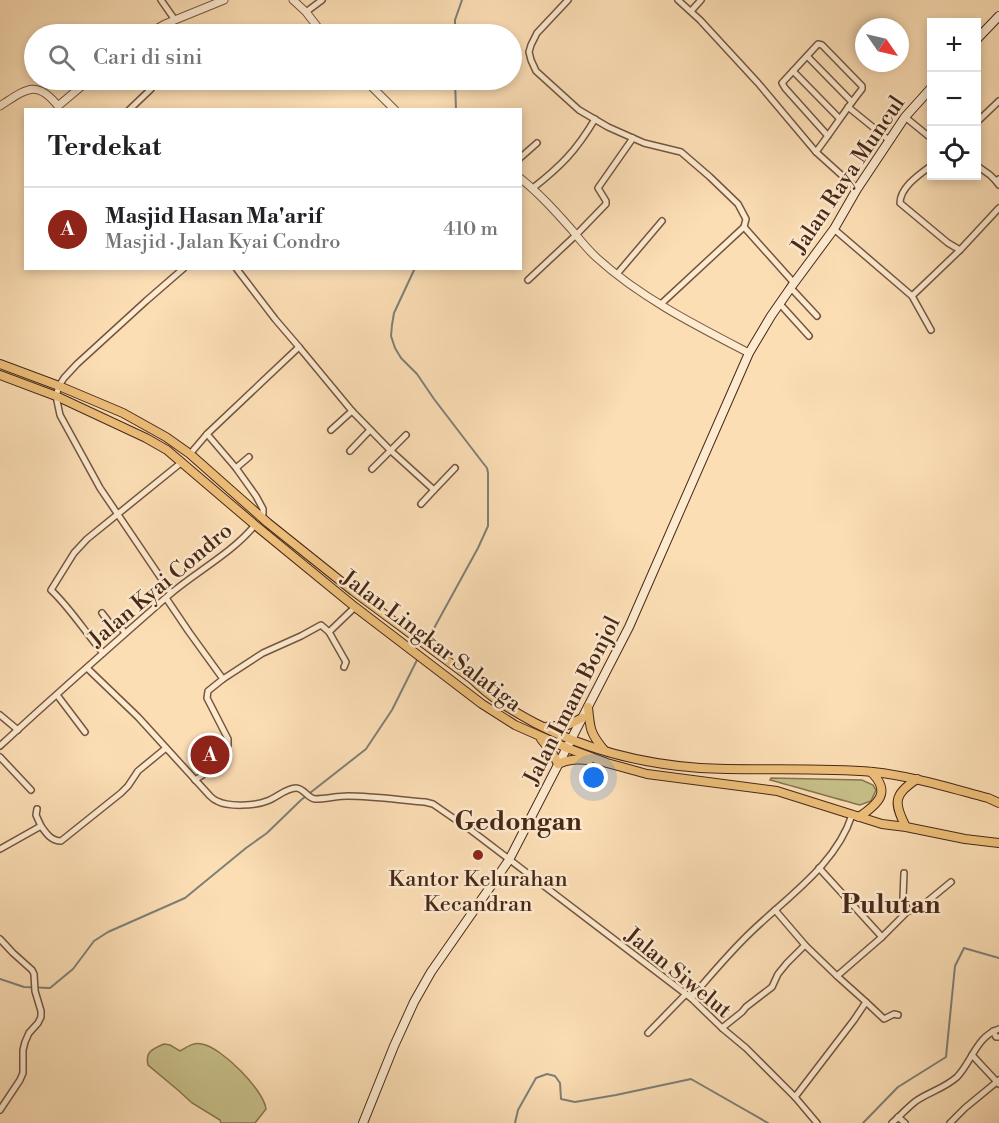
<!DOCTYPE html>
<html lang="id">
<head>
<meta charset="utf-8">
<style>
	body { margin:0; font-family:"Libre Bodoni",serif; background:#f2f2f2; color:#202124 }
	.controls { position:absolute; right:18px; top:18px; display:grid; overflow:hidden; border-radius:0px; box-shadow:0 3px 9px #0003 }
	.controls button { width:54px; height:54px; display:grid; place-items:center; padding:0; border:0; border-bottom:2px solid #e0e0e0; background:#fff; color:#202124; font:30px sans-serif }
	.compass { position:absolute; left:855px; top:18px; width:54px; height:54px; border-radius:50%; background:#fff; box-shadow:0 3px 9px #0003; rotate:124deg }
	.you { position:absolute; left:594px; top:778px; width:21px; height:21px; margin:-15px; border:4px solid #fff; border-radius:50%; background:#1a73e8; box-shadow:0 0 0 9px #1a73e833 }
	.badge { display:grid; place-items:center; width:39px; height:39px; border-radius:50%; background:#8f2418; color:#fff; font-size:20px; font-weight:700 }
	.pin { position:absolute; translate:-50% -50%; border:3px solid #fff; box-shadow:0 2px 6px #0006 }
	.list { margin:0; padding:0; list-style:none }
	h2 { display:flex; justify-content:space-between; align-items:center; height:78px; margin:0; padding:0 24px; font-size:26px }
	h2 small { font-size:20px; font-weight:400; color:#757577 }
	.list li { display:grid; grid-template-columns:39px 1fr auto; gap:18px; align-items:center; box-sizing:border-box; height:84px; padding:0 24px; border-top:2px solid #e0e0e0 }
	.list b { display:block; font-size:22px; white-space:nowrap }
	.list p { margin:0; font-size:20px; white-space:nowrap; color:#757577 }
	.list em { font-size:20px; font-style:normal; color:#757577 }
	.icon { flex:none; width:33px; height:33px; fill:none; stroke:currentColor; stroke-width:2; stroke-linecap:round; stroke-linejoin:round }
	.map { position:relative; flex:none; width:999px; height:1123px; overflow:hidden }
	.search { position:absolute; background:#fff; box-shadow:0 3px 9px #0003; left:24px; top:24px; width:498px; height:66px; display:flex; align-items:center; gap:15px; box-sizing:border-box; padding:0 21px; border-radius:33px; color:#757577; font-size:22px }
	.panel { position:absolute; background:#fff; box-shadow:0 3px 9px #0003; left:24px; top:108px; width:498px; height:162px; border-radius:0px }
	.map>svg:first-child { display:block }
</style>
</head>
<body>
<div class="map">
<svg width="999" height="1123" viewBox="0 0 999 1123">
	<rect width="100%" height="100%" fill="#fcdeb5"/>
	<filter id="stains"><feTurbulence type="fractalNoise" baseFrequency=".00333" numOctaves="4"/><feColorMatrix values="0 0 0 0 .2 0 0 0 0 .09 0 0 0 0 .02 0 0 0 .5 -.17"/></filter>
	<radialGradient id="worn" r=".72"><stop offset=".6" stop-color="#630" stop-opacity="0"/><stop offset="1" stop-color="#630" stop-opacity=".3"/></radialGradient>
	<g fill="#c7bf88" stroke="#877450" stroke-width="1.5">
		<path d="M771,778L862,780L873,785L876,790L871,801L860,805C830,797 800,788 770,780Z"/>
		<path d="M164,1044L170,1045L180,1051C187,1047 193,1042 202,1044C221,1047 264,1090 266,1109L255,1123H221L220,1120L192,1103L179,1091L148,1065C145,1052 152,1049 164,1044Z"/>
	</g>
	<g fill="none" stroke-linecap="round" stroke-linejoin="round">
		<g stroke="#7d8077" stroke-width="2">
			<polyline points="455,34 455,20 462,0"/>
			<polyline points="455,80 456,110"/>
			<polyline points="415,268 394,313 392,325 391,336 395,348 401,358 417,374 434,399 483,463 487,468 488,473 488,526 478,548 427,641"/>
			<polyline points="0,979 24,987 50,988 73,969 94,941 108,932 185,898 246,848 267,833 301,800 366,749 392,710 417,660"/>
			<polyline points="515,1123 518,1110 536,1078 547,1074 555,1076 560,1083 561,1099 575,1102 616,1095 691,1079 768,1123"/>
			<polyline points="863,1123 898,1087 946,1057 955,966 964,948 999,958"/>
		</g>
		<g stroke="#745640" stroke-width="8">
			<g id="minor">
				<polyline points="161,0 175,20"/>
				<polyline points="568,0 537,33 531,45 529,52 531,60 536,71 579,110 608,127 644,143 681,152 710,177 738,204 746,219 744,227 794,283"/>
				<polyline points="678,0 700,20 758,83 816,152 857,189"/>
				<polyline points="691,11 701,0"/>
				<polyline points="306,12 322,0"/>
				<polyline points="807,56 852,102"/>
				<polyline points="793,71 839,118"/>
				<polyline points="848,107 890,141"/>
				<polyline points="129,110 151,89"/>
				<polyline points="905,117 932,139"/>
				<polyline points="976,123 999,101"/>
				<path d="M816,152C832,131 846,109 862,89V86L822,45L818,44L782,83L785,88L828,136"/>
				<polyline points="520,158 537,143"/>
				<path d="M932,165C920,174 900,187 900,203L948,243L960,250"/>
				<polyline points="976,165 990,175 996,181"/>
				<polyline points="999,179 996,181 999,185"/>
				<path d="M533,188C561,166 576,151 595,119"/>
				<polyline points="834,229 912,296 931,330"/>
				<polyline points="617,274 662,221"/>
				<polyline points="528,280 576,235 606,204 606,201 598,188 633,138"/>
				<polyline points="790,287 817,316"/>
				<polyline points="912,296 960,250 999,208"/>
				<polyline points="661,304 744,227"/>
				<polyline points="780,304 809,336"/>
				<polyline points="299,347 352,411 390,450 434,490 455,468"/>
				<polyline points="331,430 352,411"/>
				<polyline points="207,434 236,468 256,496 263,509 263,514 261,517"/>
				<polyline points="350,451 370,430"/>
				<polyline points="190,454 207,434 299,347 275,319 236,268"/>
				<polyline points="236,468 249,457"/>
				<polyline points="372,469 406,435"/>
				<polyline points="421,504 434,490"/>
				<polyline points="171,593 100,488 60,415 56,396 59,386 64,378 77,364 146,301 184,268"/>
				<polyline points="166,598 189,632 223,679 208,691 207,698 228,739 228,745 222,754 219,763 217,766 195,780"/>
				<polyline points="102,613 112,626 114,627 119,625 125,633"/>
				<polyline points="329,632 355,607"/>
				<path d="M103,653C85,632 71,609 51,590L74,553L87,539L182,462"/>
				<path d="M87,668L138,717L210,796C212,798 214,800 217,801C228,807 255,806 267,801C276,798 286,788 296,788C304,788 307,798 315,799C326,799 337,796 348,796C373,796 400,800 425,802L433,804L472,831L691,998L722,1028L746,1048L795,1097L817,1123"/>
				<polyline points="223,679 263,653 301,636 321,625 329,632 346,662 344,667"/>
				<polyline points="57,695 85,732"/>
				<polyline points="0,715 18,730"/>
				<path d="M0,746C55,695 112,645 169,595C197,571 231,554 255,525"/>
				<polyline points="0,757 31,790"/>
				<polyline points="37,809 36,815 41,826"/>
				<path d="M0,849L41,826C46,833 51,841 61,841L121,793L128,786L138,771L166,748"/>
				<polyline points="819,868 882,937"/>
				<polyline points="904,873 903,898 908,911"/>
				<polyline points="775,910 805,945 837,976"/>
				<polyline points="0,939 13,953 32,970 34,974 35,991 41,1011 41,1017 38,1023 29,1033 25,1042 23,1050 23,1073 20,1080 0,1110"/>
				<path d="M691,998C710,976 729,953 750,933C787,897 836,865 852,815"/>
				<polyline points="866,1002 884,1019 894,1014 898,1015"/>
				<polyline points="722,1028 742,1012 746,1007 772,987 778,974 787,963 805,945"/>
				<polyline points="993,1031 996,1037 999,1037"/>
				<polyline points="648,1033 686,994"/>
				<polyline points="972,1055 999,1084"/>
				<polyline points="795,1097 854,1020 866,1002 837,976 882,937 908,911 917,910 951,882"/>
				<polyline points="898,1117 905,1123"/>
				<path d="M892,1123C900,1116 908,1107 916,1101C929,1092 945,1088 957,1077C972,1061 977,1036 999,1029"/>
				<polyline points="950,1123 965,1108 999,1080"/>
			</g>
		</g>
		<g stroke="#745640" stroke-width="9">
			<g id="tertiary">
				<polyline points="293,0 306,12 323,34"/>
				<polyline points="147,34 165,24 224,0"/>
				<polyline points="365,80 395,110"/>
				<path d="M0,106C25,90 36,78 58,106L89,80"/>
				<path d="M520,178C540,194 556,212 572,230C580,240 588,250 597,258C641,298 697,326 749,353"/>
			</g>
		</g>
		<g stroke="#472819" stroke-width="10">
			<g id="secondary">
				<polyline points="976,40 999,16"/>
				<polyline points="363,1123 394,1046 414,1002 431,972 509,860 629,627 749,353 771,316 794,283 834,229 857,189 905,117 932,87"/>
			</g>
		</g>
		<g stroke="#472819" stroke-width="10">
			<g id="trunk">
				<path d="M0,364L59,386L123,413L166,437L190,454L268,523L353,591L472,679C491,698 511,710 535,723C585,749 643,764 700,768C758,771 815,767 873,772C912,776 950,788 988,798L999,803"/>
				<polyline points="0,375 56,396 146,438 167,450 255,525 355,607 482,704 515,725 567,748 607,763 647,774 777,791 882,824 906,827 965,839 999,843"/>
				<path d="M588,707C590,729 590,733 604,750"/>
				<polyline points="544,727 568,725 582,718"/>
				<path d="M541,739L553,754L558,764C569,759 577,759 589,760"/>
				<path d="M859,817C878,804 892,792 871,772"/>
				<path d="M906,827C893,802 894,794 917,779"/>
			</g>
		</g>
		<use href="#minor" stroke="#fdeacf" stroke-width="5"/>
		<use href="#tertiary" stroke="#fdeacf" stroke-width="7"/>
		<use href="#secondary" stroke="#fdeacf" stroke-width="8"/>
		<use href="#trunk" stroke="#eebf7a" stroke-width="8"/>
	</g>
	<circle fill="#8f2418" stroke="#fdeacf" stroke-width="2" cx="478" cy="855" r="6"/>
	<g text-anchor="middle" stroke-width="5" stroke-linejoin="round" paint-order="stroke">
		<g font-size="22" fill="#472819" stroke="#fdeacf">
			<text transform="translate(847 174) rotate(-56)" y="8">Jalan Raya Muncul</text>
			<text transform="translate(160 584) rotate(-40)" y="8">Jalan Kyai Condro</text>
			<text transform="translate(432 640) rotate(37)" y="8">Jalan Lingkar Salatiga</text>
			<text transform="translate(571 700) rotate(-63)" y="8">Jalan Imam Bonjol</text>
			<text transform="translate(679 972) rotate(39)" y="8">Jalan Siwelut</text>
		</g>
		<g font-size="22" fill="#472819" stroke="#fdeacf">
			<text x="478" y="886">Kantor Kelurahan<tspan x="478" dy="25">Kecandran</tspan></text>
		</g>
		<g font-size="26" font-weight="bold" fill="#472819" stroke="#fdeacf">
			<text x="518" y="830">Gedongan</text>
			<text x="891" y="913">Pulutan</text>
		</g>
	</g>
	<rect width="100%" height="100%" filter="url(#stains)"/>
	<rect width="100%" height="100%" fill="url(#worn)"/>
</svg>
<div class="controls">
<button>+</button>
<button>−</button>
<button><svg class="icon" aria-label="locate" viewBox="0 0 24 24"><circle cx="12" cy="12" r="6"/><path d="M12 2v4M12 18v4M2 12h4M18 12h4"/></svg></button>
</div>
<svg class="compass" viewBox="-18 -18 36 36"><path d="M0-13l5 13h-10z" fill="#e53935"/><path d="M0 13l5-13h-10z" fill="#757577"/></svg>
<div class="you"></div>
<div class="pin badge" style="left:210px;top:755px">A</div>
<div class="search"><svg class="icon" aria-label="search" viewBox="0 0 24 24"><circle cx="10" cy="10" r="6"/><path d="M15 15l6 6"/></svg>Cari di sini</div>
<section class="panel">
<h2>Terdekat<small></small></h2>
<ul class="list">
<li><span class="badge">A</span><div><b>Masjid Hasan Ma'arif</b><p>Masjid · Jalan Kyai Condro</p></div><em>410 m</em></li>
</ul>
</section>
</div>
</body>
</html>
